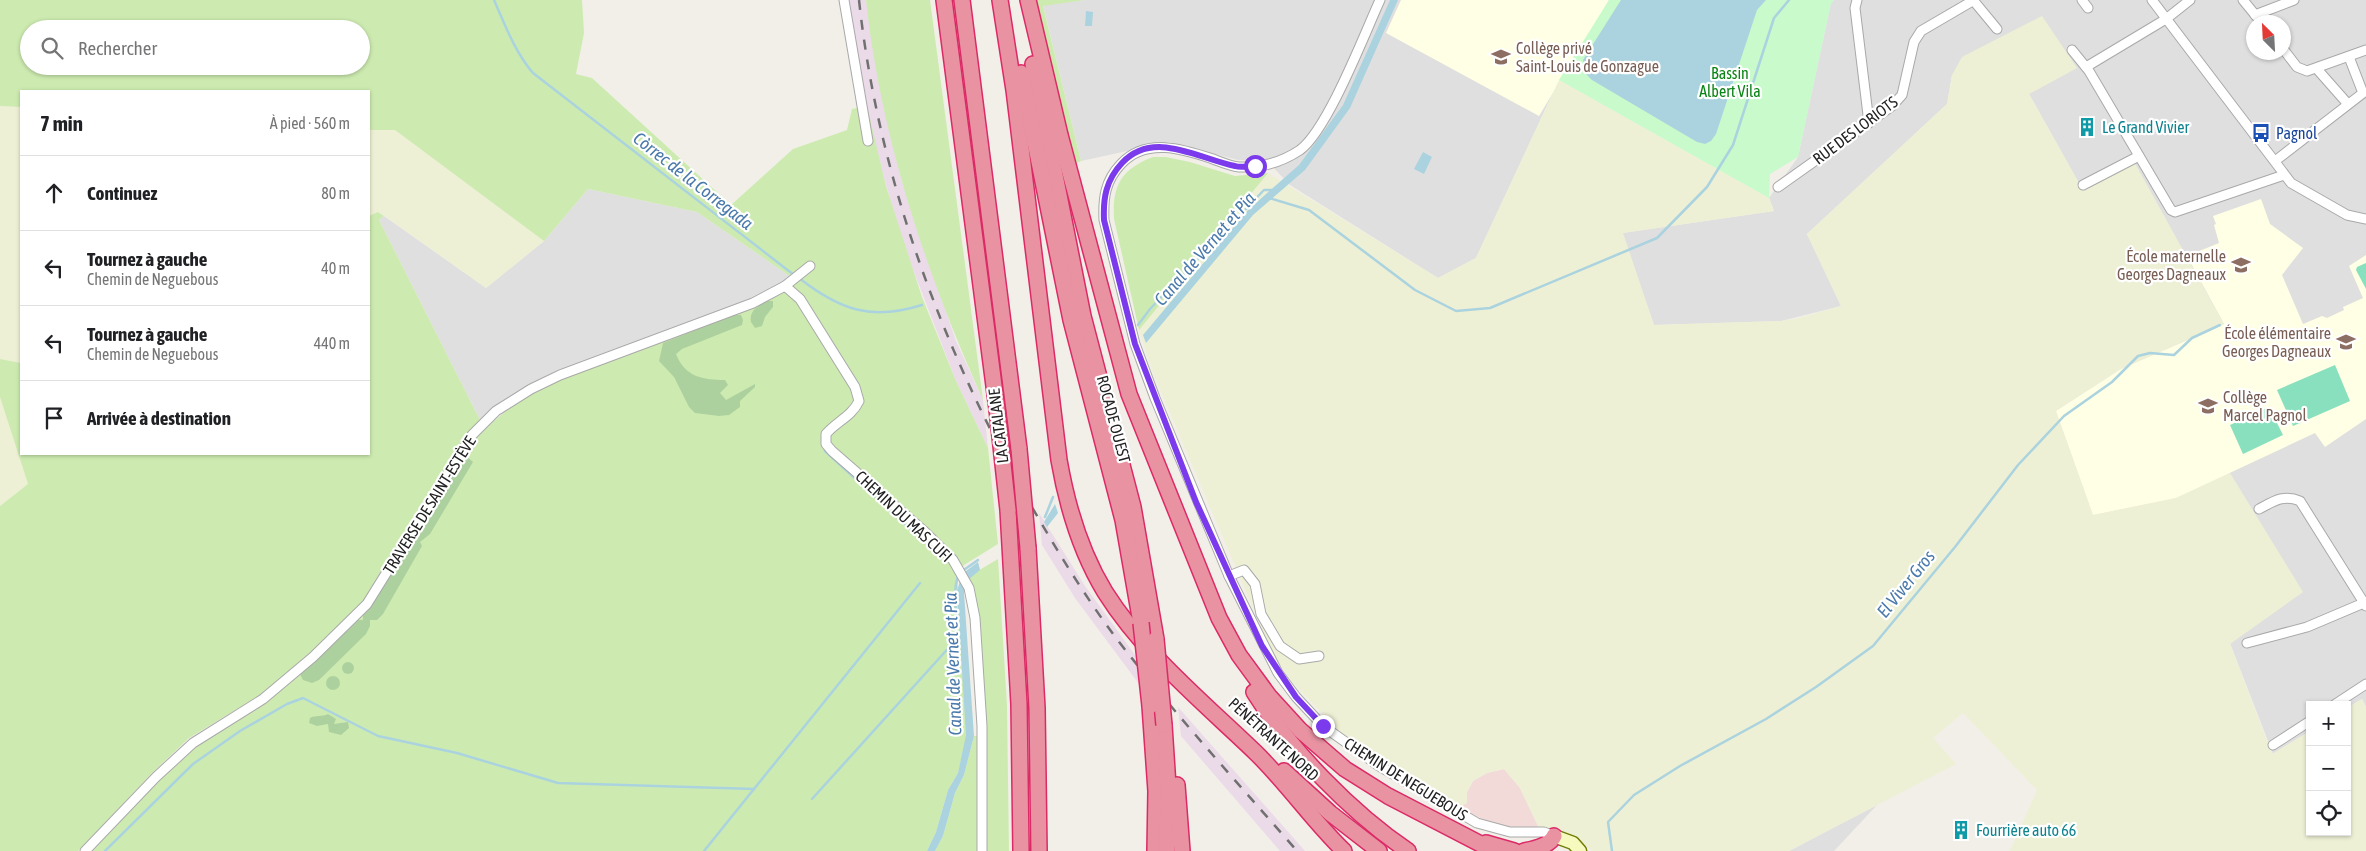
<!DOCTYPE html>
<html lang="fr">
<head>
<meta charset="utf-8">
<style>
	body { margin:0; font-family:"Asap Condensed",sans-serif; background:#f2f2f2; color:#202124 }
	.controls { position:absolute; right:15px; bottom:15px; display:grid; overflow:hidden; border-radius:0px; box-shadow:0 1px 4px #0004 }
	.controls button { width:45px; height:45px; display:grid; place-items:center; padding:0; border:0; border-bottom:1px solid #e0e0e0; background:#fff; color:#202124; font:25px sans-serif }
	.compass { position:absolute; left:2246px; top:15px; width:45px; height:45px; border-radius:50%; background:#fff; box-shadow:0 1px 4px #0004; rotate:336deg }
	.stop { position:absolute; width:15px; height:15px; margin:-11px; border:4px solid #7c3aed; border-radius:50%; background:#fff }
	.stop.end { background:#7c3aed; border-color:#fff; box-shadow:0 1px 5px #0008 }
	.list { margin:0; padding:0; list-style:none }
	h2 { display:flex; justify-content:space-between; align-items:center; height:65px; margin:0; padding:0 20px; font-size:21px }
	h2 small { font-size:16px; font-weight:400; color:#757577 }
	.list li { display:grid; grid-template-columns:32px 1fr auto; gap:15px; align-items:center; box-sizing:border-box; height:75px; padding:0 20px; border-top:1px solid #e0e0e0 }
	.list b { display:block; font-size:19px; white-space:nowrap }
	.list p { margin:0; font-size:16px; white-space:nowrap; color:#757577 }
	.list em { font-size:16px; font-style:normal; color:#757577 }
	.icon { flex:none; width:28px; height:28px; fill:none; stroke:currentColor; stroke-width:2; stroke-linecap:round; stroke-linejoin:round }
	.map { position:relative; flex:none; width:2366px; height:851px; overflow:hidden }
	.search { position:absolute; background:#fff; box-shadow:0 1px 4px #0004; left:20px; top:20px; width:350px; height:55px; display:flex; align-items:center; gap:12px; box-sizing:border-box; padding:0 18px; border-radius:28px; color:#757577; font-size:19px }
	.panel { position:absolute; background:#fff; box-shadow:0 1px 4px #0004; left:20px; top:90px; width:350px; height:365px; border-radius:0px }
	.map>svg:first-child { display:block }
</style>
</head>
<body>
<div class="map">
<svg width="2366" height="851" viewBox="0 0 2366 851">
	<rect width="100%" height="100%" fill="#f2efe9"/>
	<g fill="#e0dfdf" fill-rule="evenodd">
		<polygon points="1085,0 1609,0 1559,80 1476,258 1438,278 1290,185 1266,160 1238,160 1169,142 1081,161 1043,5"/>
		<path d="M1834,0H2366V707L2362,699L2347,708V705H2310V731L2273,754L2230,643L2236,488L2080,185L2029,94L1952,75L1947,104L1807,234L1841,306L1781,321L1654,325L1622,233L1774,211L1769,198L1798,157L1831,3ZM2254,22H2284V52H2254Z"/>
		<polygon points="588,189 697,212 791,277 783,283 751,298 557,370 503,401 480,420 379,220 384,216 486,288 544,241"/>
		<polygon points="1877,805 1834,851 1789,851"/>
	</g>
	<polygon fill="#f2dad9" points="1504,769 1520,788 1539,828 1511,829 1498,826 1469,813 1460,806 1467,803 1467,792 1473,781 1487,773"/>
	<g fill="#ebdbe8">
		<polygon points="849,0 866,0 877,71 902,182 956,341 983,400 988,448 956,381 902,241 872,135"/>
		<polygon points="1039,513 1085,586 1135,655 1139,684 1075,598 1042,545"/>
		<polygon points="1178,707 1305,851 1280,851 1181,736"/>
	</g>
	<g fill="#ffffe5">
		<polygon points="1401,0 1609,0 1539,116 1386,33"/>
		<polygon points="2261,199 2270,224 2303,248 2282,275 2303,324 2322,316 2327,318 2344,310 2343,307 2363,298 2349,266 2366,255 2366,419 2325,447 2315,433 2176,498 2093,515 2056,411 2121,369 2224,324 2187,256 2219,243 2214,225 2216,224 2213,216"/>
	</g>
	<g fill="#eef0d5">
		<polygon points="2042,16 2077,68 2029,94 2080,185 2132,158 2224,324 2121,369 2056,411 2093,515 2176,498 2230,473 2303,592 2230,644 2272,754 2310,731 2310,832 2347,832 2347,708 2362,699 2366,707 2366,851 2010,851 2037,790 1963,713 1933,738 1956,764 1789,851 1593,851 1569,834 1539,828 1520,788 1504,769 1487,773 1473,781 1467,792 1467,803 1460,806 1392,768 1348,740 1291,681 1272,653 1153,373 1139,330 1268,173 1438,278 1476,258 1559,80 1769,198 1774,211 1623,233 1654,325 1781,321 1799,318 1841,306 1807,234 1947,104 1952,75 1962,57"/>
		<polygon points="0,106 21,107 21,363 0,359"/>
		<polygon points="369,130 395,130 544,241 486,288 379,212 369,216"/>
		<polygon points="0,397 28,484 0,506"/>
	</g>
	<g fill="#cdebb0" fill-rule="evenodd">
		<path d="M0,0H582L584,33L576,74L592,78L731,205L793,149L847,130L852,109L867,106L886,186L922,297L956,381L988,448L998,544L964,565L957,573L967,735L958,773L948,790L936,832L927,851H91L159,781L196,747L266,703L316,660L371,607L476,438C504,409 525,397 561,379L755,307L787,290L791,277L697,212L588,189L544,241L395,130H369V91H21V107L0,106ZM29,29H361V66H29Z"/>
		<path d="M866,0H930L983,400C926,273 881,139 866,0Z"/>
		<polygon points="1035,0 1085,0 1043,6 1081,161 1074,164"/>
		<path d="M1153,157H1166L1190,162L1235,176L1268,173L1139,330L1114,219C1112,186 1121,169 1153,157Z"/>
		<polygon points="378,212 384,216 379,220 480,420 425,498 363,601 310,653 260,695 189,738 152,773 78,851 0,851 0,506 28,484 0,397 0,359 21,363 21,454 369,454 369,216"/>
		<polygon points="998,559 1007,705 1009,851 986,851 987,735 980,628 968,580 976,572"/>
		<polygon points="974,736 978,736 977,851 935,851 943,836 955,793 964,775"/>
	</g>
	<g fill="#add19e">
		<path d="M766,301H773V307L765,317L762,326L755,328L751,322C749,311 757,306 766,301Z"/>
		<path d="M734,315H741L743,320L742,325L682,349L676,354C685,377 703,380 725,380L728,385L720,393L726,400L755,384V387L740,401V407L729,415L719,416L695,413L689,407L674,377L659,361L663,343Z"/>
		<polygon points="465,455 473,462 430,534 420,542 422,546 383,614 377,620 370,620 370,626 366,634 319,680 312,683 303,680 300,674 358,620 363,620 363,615 371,607"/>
		<circle cx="348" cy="668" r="6"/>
		<circle cx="333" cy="683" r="7"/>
		<path d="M328,714L336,719L334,724L348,722L349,728L341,735L329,732L328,724L317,726L309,723L310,718C315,715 322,717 328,714Z"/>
	</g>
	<polygon fill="#c8facc" points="1609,0 1834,0 1831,3 1798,157 1770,174 1769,198 1559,80"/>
	<g fill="#88e0be">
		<polygon points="2366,263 2366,289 2356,270 2357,267"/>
		<polygon points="2335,365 2350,401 2293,426 2277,390"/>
		<polygon points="2269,407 2283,435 2243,454 2230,425"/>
	</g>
	<g fill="#aad3df">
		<polygon points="1390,0 1398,0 1350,108 1305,170 1253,215 1146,343 1143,335 1248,210 1299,165 1343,105"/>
		<polygon points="1621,0 1766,0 1757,10 1716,134 1711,141 1705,144 1697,142 1592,80 1586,74 1583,60"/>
		<polygon points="1086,11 1093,12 1092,26 1085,26"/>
		<polygon points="1423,152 1432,157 1424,174 1414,169"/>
		<polygon points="1055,504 1058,513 1047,527 1044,522"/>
		<polygon points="978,562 980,570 968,580 964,593 974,736 964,775 955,793 943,836 935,851 927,851 936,832 948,790 958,773 966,735 957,591 962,574"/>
	</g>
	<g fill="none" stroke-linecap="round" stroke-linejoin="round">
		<g stroke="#aad3df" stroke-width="2.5">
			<path d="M494,0C505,25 515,52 533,73L794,275"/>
			<polyline points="1269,198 1309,210 1415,290 1456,311 1490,308 1657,238 1707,187 1733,145 1774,18 1789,0"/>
			<path d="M799,278C840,310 871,321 922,305"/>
			<polyline points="1138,325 1150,309 1264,190 1272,190"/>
			<polyline points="822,438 825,451 941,557"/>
			<polyline points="1045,517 1053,497"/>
			<polyline points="961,572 978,560"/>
			<path d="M812,799L953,643C962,622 950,599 958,576"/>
			<polyline points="105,851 193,764 240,731 287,704 303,698 378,736 457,753 558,783 754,789"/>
			<polyline points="704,851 920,583"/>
			<polyline points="1612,851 1608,822 1634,795 1680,766 1766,719 1816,687 1873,646 1955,547 2018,465 2064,416 2112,382 2138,356 2150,353 2174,355 2192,338 2220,325"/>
		</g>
		<g stroke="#a9a9a9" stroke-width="11">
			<g id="street">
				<polyline points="844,0 868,141"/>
				<path d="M1380,0C1364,35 1328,129 1300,150C1282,162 1260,168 1239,167C1230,166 1221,162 1213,159C1183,149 1146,137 1121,164C1105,181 1103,198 1104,220L1135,344L1155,398L1229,576L1278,673L1296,697L1323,726L1379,766L1477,823L1510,832H1544L1554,836"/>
				<polyline points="1857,0 1855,8 1869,123"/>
				<polyline points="1973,0 1997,29"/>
				<polyline points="2082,0 2088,8"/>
				<polyline points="2152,0 2291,183 2347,215 2366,219"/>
				<polyline points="2243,0 2261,22"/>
				<polyline points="2255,15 2294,0"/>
				<polyline points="2072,50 2089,71 2171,210 2175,212 2284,175"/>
				<polyline points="2284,50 2297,67 2307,71 2366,50"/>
				<polyline points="2086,67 2166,19 2190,0"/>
				<polyline points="2317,69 2347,103"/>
				<polyline points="2275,161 2363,93 2349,57"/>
				<polyline points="2083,185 2139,156"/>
				<polyline points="1778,187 1892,106 1902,95 1914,42 1921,31 1974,0"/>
				<path d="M785,286L800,299L855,387L859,401C852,416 836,422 826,434V444L832,451L925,532L953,560L969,588L975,618L982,726V851"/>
				<path d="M2259,509C2274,501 2284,494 2300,501L2366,606"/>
				<polyline points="1229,576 1244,570 1255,584 1261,614 1280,646 1299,659 1319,656"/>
				<polyline points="2247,643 2307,627 2366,602"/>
				<polyline points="2334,705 2366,684"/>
				<polyline points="2273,745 2310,721"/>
				<polyline points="85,851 156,777 193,743 263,699 313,657 367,604 472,435 496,411 531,389 560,375 753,303 785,286 810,266"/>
			</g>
		</g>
		<g stroke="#707d05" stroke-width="15">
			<polyline id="secondary" points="1554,836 1573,843 1580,851"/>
		</g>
		<g stroke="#dc2a67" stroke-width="18">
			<g id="highway">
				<polyline points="944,0 997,409"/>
				<polyline points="962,0 1019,449"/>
				<path d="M1000,0L1014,90L1059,460C1067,506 1080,551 1105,592C1144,654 1203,702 1255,752C1287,783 1312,820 1344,851"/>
				<polyline points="1028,0 1060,135 1129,394 1219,618 1239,655 1269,696 1300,730 1345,769 1388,796 1494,851"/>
				<polyline points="1033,64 1083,316 1133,507 1156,639"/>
				<polyline points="1021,73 1071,320 1123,520 1141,623"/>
				<polyline points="1008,510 1019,704 1021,851"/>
				<polyline points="1028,548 1037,708 1039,851"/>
				<path d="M1254,692C1290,750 1352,813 1408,851"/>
				<polyline points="1150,706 1156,791 1155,851"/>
				<polyline points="1164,725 1168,786 1167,851"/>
				<polyline points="1284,771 1330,813 1379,851"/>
				<polyline points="1177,785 1182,851"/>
				<polyline points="1486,843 1514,851"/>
				<path d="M1524,851C1534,849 1550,846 1554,836"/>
			</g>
		</g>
		<use href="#street" stroke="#fff" stroke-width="9"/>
		<use href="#secondary" stroke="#f7fabf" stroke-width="12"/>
		<use href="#highway" stroke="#e892a2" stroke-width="15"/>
		<path stroke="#707070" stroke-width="2.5" stroke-dasharray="10 10" stroke-linecap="butt" d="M859,0C878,177 942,348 1029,502C1056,549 1084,595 1116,638C1173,712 1236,781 1297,851"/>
		<g stroke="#dc2a67" stroke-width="18" stroke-linecap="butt">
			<g id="highway-bridge">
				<polyline points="997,409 1008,510"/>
				<polyline points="1019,449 1028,548"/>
				<polyline points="1141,623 1150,706"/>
				<polyline points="1156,639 1164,725"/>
			</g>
		</g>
		<use href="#highway-bridge" stroke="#e892a2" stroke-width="15"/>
	</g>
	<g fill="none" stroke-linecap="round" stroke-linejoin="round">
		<path stroke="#7c3aed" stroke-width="6" d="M1255,166C1248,166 1241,168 1235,166C1199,159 1154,129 1122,163C1106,180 1103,198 1104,220L1135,344L1196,502L1262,646L1296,697L1323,726"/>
	</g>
	<defs>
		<g id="school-bare" transform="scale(1.5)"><path d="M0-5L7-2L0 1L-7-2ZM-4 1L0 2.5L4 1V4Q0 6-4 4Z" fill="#8d6e63" stroke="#fff" stroke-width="2.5" paint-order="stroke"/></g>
		<g id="building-bare" transform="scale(1.5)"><path d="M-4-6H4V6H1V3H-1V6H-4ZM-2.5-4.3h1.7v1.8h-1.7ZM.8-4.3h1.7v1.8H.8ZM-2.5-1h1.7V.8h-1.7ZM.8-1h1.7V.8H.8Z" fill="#0f9aa8" stroke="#fff" stroke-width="2.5" paint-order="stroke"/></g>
		<g id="bus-bare" transform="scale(1.5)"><path d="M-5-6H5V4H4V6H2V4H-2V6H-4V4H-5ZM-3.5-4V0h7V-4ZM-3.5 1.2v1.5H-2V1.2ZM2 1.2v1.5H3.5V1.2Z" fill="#1a4fb4" stroke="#fff" stroke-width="2.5" paint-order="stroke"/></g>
	</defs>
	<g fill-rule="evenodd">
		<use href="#school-bare" x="1501" y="57"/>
		<use href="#building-bare" x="2087" y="127"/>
		<use href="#bus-bare" x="2261" y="133"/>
		<use href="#school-bare" x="2241" y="265"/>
		<use href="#school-bare" x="2346" y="342"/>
		<use href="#school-bare" x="2208" y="406"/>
		<use href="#building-bare" x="1961" y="830"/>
	</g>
	<g text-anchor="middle" stroke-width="4.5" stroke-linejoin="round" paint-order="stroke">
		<g font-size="16" fill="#785e54" stroke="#fff" text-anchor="start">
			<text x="1516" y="54">Collège privé<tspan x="1516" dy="18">Saint-Louis de Gonzague</tspan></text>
			<text x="2226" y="262" text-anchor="end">École maternelle<tspan x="2226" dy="18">Georges Dagneaux</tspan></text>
			<text x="2331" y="339" text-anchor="end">École élémentaire<tspan x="2331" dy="18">Georges Dagneaux</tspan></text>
			<text x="2223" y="403">Collège<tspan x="2223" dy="18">Marcel Pagnol</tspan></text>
		</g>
		<g font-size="16" fill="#0c8416" stroke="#fff">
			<text x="1730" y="79">Bassin<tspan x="1730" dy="18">Albert Vila</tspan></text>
		</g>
		<g font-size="16" fill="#0d838f" stroke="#fff" text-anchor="start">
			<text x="2102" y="133">Le Grand Vivier</text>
			<text x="1976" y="836">Fourrière auto 66</text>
		</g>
		<g font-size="16" fill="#222" stroke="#fff">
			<text transform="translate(1855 130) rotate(-37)" y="6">RUE DES LORIOTS</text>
			<text transform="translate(1114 419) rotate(75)" y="6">ROCADE OUEST</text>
			<text transform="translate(998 426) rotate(-97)" y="6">LA CATALANE</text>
			<text transform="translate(429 505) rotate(-58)" y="6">TRAVERSE DE SAINT-ESTÈVE</text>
			<text transform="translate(904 516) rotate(43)" y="6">CHEMIN DU MAS CUFI</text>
			<text transform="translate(1274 739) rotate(42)" y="6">PÉNÉTRANTE NORD</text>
			<text transform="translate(1406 779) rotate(32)" y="6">CHEMIN DE NEGUEBOUS</text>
		</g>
		<g font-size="16" fill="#164399" stroke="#fff" text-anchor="start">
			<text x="2276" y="139">Pagnol</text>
		</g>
		<g font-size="18" font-style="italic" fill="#4a7aab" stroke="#fff">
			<text transform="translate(693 181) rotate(38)" y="6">Còrrec de la Corregada</text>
			<text transform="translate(1205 249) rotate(-49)" y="6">Canal de Vernet et Pia</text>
			<text transform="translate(1906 584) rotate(-51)" y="6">El Viver Gros</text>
			<text transform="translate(953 664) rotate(-92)" y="6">Canal de Vernet et Pia</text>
		</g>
	</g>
</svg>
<div class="controls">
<button>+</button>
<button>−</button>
<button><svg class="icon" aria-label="locate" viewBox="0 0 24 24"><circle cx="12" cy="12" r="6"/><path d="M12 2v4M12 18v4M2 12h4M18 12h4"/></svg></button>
</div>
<svg class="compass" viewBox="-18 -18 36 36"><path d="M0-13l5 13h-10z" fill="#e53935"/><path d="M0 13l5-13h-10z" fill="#757577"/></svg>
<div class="stop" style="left:1255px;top:166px"></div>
<div class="stop end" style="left:1323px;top:726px"></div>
<div class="search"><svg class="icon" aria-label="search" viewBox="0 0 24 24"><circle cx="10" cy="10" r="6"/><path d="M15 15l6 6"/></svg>Rechercher</div>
<section class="panel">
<h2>7 min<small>À pied · 560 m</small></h2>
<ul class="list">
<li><svg class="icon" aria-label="ahead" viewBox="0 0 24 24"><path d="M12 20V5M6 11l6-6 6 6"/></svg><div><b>Continuez</b></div><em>80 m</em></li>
<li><svg class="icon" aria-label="left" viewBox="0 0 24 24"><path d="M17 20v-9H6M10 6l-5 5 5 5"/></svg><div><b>Tournez à gauche</b><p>Chemin de Neguebous</p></div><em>40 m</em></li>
<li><svg class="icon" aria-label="left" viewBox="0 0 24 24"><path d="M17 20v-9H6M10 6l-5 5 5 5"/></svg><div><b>Tournez à gauche</b><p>Chemin de Neguebous</p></div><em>440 m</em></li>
<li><svg class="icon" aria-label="arrive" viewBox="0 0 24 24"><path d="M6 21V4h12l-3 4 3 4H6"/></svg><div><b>Arrivée à destination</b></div></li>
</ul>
</section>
</div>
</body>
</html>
